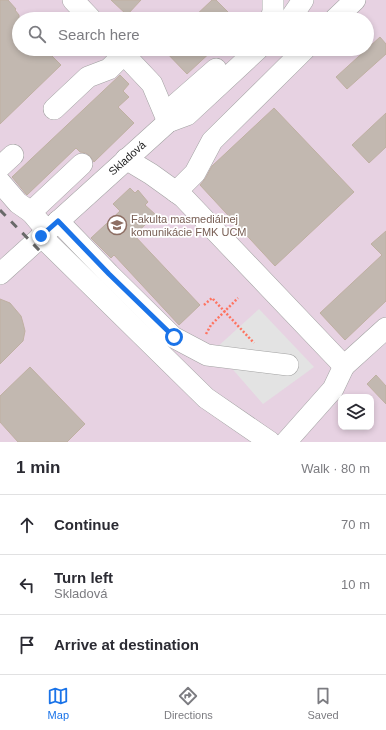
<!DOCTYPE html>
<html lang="en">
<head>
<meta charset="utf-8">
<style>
	body { margin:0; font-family:Arial,sans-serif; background:#f7f7f7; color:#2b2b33 }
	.controls { position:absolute; right:12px; bottom:12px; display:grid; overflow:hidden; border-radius:8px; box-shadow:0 2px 6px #0003 }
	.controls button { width:36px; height:36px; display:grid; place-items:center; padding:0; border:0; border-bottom:1px solid #e1e1e2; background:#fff; color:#2b2b33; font:20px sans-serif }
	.stop { position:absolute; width:12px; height:12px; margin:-9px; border:3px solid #1a73e8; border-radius:50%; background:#fff }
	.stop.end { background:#1a73e8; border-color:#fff; box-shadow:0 1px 4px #0008 }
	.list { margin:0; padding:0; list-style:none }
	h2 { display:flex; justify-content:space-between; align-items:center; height:52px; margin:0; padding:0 16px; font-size:17px }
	h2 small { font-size:13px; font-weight:400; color:#7c7c81 }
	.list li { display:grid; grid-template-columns:26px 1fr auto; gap:12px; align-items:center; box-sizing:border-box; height:60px; padding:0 16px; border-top:1px solid #e1e1e2 }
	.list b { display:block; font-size:15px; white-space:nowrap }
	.list p { margin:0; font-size:13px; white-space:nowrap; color:#7c7c81 }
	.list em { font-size:13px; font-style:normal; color:#7c7c81 }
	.icon { flex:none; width:22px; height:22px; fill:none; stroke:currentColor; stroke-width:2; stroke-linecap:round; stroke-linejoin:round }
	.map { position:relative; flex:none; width:386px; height:442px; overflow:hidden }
	.search { position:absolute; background:#fff; box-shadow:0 2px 6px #0003; left:12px; right:12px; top:12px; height:44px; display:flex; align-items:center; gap:10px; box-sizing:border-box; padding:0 14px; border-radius:22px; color:#7c7c81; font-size:15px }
	.sheet { height:232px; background:#fff }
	nav { display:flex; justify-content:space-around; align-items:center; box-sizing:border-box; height:56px; border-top:1px solid #e1e1e2; background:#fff; font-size:11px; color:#7c7c81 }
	nav a { display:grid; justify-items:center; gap:2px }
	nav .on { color:#1a73e8 }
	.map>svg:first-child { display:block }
</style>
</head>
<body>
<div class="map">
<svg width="386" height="442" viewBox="0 0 386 442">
	<rect width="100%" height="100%" fill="#ede9e0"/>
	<path fill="#e7d2e2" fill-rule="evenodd" d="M0,0H386V442H0ZM19,19H367V49H19ZM341,397H371V427H341Z"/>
	<polygon fill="#e3e3e3" points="259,309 314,367 263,404 215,349"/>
	<g fill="#c2b8b0" stroke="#bfb0a2">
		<polygon points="0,0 8,0 16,9 15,10 19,15 19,49 45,49 61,65 0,124"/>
		<polygon points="111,0 141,0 127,15"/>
		<polygon points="212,0 216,0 235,19 192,19"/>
		<polygon points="380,37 386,44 386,54 347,89 336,77"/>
		<polygon points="163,49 214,49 187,74"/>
		<polygon points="120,75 129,84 123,91 129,97 118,107 134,123 94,162 90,156 86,153 80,152 76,148 27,195 26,194 12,177"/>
		<polygon points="274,108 354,192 275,266 200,185 205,179 212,166"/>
		<polygon points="386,113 386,147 369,163 352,145"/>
		<polygon points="130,188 135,193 138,190 148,202 145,205 156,215 134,235 200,305 179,325 114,255 111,258 91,238 120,211 113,204"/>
		<polygon points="386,231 386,301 345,340 320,313 382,255 371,244"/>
		<polygon points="0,299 10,303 21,316 23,323 25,331 23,341 0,364"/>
		<polygon points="30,367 85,424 67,442 18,442 0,422 0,396"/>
		<polygon points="376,375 386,386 386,404 367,384"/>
	</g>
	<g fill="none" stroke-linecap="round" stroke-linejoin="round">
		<g stroke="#a2a2a2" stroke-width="22">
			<g id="minor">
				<polyline points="73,0 91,19"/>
				<polyline points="271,19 273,11 273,0"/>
				<polyline points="290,19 303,0"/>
				<polyline points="335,19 355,0"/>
				<polyline points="119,49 152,84 168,122"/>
				<polyline points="54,109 88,77 109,69 124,54"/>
				<polyline points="168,122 176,104 216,69"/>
				<polyline points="126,159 151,174 183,197 344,366 386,328"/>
				<polyline points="0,167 13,155"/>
				<polyline points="0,182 18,203 31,212"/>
				<polyline points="176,192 195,173 212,141 305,49"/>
				<polyline points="58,221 109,274 173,337 207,355 288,365"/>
				<polyline points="47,231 31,212 82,164"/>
				<polyline points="41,236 206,398 270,442"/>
				<polyline points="0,274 168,122 187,115 258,49"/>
				<polyline points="286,442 333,389 344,366"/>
			</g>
		</g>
		<g stroke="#fe7461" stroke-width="2.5" stroke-dasharray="2 2" stroke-linecap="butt">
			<polyline points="204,305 212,298 254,343"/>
			<polyline points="206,334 211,325 238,298"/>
		</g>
		<use href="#minor" stroke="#fff" stroke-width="21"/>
		<polyline stroke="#696969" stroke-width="3" stroke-dasharray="8 8" stroke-linecap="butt" points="0,210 40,251"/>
	</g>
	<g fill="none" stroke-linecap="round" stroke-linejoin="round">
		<polyline stroke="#1a73e8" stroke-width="5" points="41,236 58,221 109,274 174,337"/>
	</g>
	<defs>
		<g id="university-ring" transform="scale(1)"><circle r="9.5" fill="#fff" stroke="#8d6e63" stroke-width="1.5"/><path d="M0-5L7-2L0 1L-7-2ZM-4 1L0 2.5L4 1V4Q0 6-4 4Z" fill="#8d6e63"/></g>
	</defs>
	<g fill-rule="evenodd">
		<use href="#university-ring" x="117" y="225"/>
	</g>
	<g text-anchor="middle" stroke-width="3.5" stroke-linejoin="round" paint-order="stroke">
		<g font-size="11" fill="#1b1b1b" stroke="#fff">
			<text transform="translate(127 158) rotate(-42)" y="4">Skladová</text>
		</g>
		<g font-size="11" fill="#785e54" stroke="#fff" text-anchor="start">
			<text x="131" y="223">Fakulta masmediálnej<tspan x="131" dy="13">komunikácie FMK UCM</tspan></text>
		</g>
	</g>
</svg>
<div class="controls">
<button><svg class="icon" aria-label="layers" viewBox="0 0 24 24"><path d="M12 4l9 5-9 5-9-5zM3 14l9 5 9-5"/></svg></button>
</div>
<div class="stop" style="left:174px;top:337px"></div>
<div class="stop end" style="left:41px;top:236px"></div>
<div class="search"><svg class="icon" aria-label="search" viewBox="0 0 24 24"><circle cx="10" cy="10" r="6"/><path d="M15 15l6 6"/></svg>Search here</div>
</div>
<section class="sheet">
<h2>1 min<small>Walk · 80 m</small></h2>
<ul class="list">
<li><svg class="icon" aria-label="ahead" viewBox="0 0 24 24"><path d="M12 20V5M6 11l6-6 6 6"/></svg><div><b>Continue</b></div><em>70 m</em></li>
<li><svg class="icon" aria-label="left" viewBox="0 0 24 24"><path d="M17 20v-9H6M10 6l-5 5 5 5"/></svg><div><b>Turn left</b><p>Skladová</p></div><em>10 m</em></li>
<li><svg class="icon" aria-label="arrive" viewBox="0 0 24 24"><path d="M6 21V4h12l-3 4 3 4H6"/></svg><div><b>Arrive at destination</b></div></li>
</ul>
</section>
<nav>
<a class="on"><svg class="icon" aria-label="map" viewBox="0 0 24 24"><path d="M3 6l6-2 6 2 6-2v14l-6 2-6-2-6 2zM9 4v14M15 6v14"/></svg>Map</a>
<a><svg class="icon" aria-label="directions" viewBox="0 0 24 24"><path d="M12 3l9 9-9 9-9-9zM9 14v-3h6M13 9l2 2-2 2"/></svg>Directions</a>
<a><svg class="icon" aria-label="saved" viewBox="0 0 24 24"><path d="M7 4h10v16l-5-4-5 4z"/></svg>Saved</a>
</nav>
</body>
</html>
